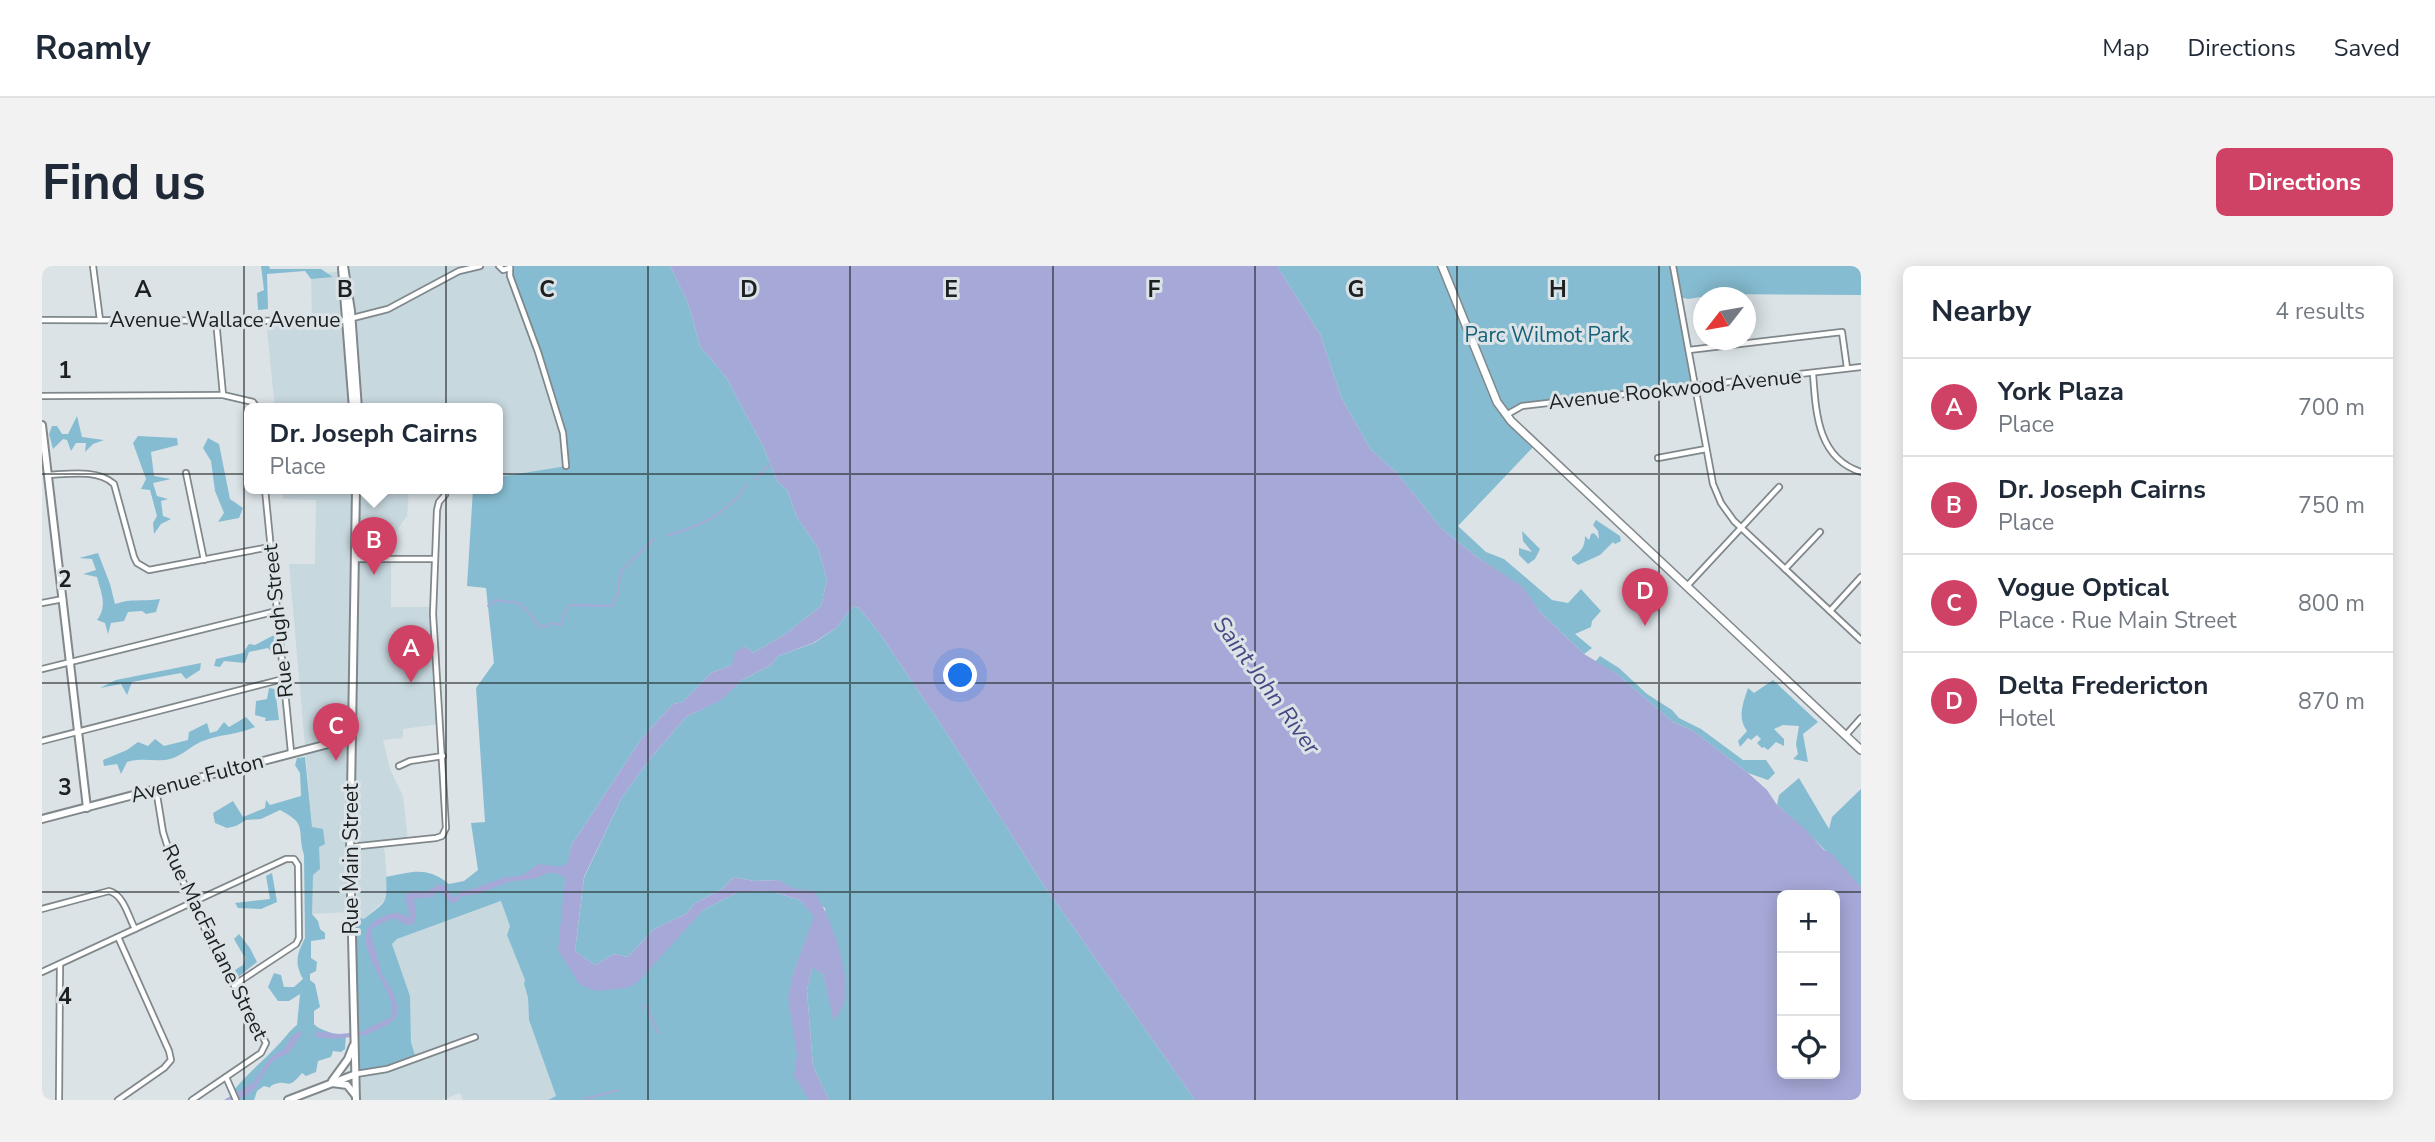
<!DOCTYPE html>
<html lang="en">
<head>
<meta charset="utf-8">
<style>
	body { margin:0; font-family:"Nunito Sans",sans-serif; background:#f2f2f3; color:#1f2937 }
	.controls { position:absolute; right:21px; bottom:21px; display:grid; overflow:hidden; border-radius:10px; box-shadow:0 4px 18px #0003 }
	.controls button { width:63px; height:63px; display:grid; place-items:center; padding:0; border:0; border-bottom:2px solid #e0e1e3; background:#fff; color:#1f2937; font:35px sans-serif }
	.compass { position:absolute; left:1651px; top:21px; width:63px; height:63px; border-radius:50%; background:#fff; box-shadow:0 4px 18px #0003; rotate:239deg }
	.you { position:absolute; left:919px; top:410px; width:24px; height:24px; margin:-18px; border:5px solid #fff; border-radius:50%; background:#1a73e8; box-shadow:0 0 0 10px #1a73e833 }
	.badge { display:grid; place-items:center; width:46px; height:46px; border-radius:50%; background:#d04166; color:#fff; font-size:23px; font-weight:700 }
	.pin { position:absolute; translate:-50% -58px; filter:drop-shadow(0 2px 4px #0008) }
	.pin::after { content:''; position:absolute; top:37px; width:24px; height:21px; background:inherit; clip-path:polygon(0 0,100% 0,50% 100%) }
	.popup { position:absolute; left:202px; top:137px; width:259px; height:91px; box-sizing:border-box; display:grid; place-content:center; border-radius:10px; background:#fff; filter:drop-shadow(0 2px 5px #0005); font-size:23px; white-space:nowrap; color:#747a83 }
	.popup b { font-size:26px; color:#1f2937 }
	.popup::after { content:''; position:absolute; left:50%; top:100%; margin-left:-14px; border:14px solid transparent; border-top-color:#fff }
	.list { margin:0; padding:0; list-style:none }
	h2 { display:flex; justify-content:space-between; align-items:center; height:91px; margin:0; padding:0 28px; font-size:30px }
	h2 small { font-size:23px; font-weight:400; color:#747a83 }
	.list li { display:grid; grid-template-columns:46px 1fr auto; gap:21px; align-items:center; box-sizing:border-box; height:98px; padding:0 28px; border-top:2px solid #e0e1e3 }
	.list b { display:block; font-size:26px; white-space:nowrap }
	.list p { margin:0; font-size:23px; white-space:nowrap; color:#747a83 }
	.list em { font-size:23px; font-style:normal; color:#747a83 }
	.icon { flex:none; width:38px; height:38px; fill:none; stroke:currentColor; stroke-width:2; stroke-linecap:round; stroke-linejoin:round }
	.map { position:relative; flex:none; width:1819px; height:834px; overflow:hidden; border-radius:10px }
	header { display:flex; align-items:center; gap:42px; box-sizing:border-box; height:98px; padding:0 35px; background:#fff; border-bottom:2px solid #e0e1e3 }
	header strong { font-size:33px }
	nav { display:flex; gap:38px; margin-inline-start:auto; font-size:24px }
	.intro { display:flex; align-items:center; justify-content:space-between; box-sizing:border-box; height:168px; padding:0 42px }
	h1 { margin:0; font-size:49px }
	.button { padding:18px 32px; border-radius:10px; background:#d04166; color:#fff; font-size:24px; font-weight:700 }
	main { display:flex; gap:42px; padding:0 42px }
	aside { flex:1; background:#fff; border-radius:10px; box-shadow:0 4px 18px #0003 }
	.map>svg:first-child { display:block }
</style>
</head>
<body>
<header>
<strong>Roamly</strong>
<nav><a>Map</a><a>Directions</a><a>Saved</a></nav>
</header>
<div class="intro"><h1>Find us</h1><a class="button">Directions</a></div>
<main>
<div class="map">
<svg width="1819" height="834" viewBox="0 0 1819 834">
	<rect width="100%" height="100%" fill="#dbe3e7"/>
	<g fill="#c8d8df">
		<polygon points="300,0 457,0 465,6 468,10 521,167 524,200 456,211 456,143 233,143 224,55 270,55 269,9 300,5"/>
		<polygon points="240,223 367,223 365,250 349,272 349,341 391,341 398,458 361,463 361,472 341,474 348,503 361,530 366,575 340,578 343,586 346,631 322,653 308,649 308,646 270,648 270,561 247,298 273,298 274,234 241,233"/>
		<polygon points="460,635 468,660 465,669 483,714 482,719 486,732 487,754 514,830 506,834 421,834 418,827 400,834 314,834 314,808 373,792 369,776 368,730 350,678 355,673"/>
	</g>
	<g fill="#86bcd1">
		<polygon points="219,0 227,0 228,3 279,3 291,11 269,13 263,5 225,8 226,43 216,44 215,27 222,24"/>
		<path d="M469,0H628L646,37L658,80L684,111L722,182L735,215L745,224L755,251L776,282L785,314L779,340L745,367L711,387L703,380L690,399L669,407L641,436L631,438L600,472L530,578L524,604L517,685L564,719L661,644L694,627L728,625L758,634L773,651L751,708L773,834H506L514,830L487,754L486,732L482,718L483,714L465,669L468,660L459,635L355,673L350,678L368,730L369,776L374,793L345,803L314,808L308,649L322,653C343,636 346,639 344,611C371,606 384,600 407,618L422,615L436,604L429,557L443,556L434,422L452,397L444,322L425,320L431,223H456V211L524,200L521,167L468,10Z"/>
		<polygon points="1235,0 1819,0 1819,29 1678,28 1646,33 1637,31 1654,122 1480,140 1464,149 1493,179 1416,260 1444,286 1462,293 1510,334 1526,337 1539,323 1559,345 1550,355 1549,361 1533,368 1550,382 1542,388 1498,346 1480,321 1435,291 1400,263 1355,207 1329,184 1299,131 1278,68"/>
		<polygon points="35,150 40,171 62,174 51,178 43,186 44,177 34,177 29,185 25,174 21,173 11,183 7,168 10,160 15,160 20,168 26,168"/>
		<polygon points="96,170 135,172 136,179 109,186 112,210 129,213 111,217 115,230 126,233 119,235 121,250 129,253 119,258 112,268 111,257 115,250 108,224 99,223 104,213 91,177"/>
		<polygon points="166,172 177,178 188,233 201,242 197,252 176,256 182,247 173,225 169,195 161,182"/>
		<path d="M1554,254L1578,270L1579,275L1573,278L1571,276L1558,289L1536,299L1530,294V291C1539,286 1543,281 1543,270L1547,274L1549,268L1552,267L1557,273L1556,265L1551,259Z"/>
		<polygon points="1480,265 1498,283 1493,293 1486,298 1477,289 1477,282 1490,286 1481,275"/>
		<path d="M56,287L68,318L73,338C90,332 100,336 118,333L114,346L104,348L100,345L86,346L82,355L69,357L66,368L63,357L55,354C66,340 59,327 55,311L41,308L54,304L50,293L37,292Z"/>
		<polygon points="811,340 817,342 836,365 898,457 1001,618 1153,834 787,834 771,800 765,725 770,701 781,708 793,754 783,642 736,614 712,615 692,611 680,623 652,638 644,648 612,663 586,691 572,688 553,699 533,685 542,612 580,531 607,494 644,451 678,434 700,414 729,399 736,390 772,377 794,362"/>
		<polygon points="234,368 234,383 230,387 226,382 207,386 203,397 182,395 178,401 172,400 174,393 201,387 207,378 213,379"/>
		<polygon points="1558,390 1577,402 1605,428 1630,444 1637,452 1659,463 1701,494 1724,494 1733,507 1726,514 1706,507 1650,464 1631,456 1575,408 1553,396"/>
		<polygon points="159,397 158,404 144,413 139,407 90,416 85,429 79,418 58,422 74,414"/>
		<path d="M1731,414L1776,456L1761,468L1766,496L1751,493L1756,488L1754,478L1757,460L1741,459L1732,463L1742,473V480L1734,476L1726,484L1722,481L1720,482L1715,477L1719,473L1715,469L1709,474L1706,472L1698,481L1696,475L1705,465C1695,452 1701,437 1706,422L1712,427Z"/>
		<polygon points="227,422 233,423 237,454 223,455 224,452 213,449 214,435 225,433"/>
		<path d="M204,451L213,461C196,469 178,468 161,475C149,479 138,493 122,494C109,495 98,492 85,496L79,508L75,498L62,500L61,494L85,484L96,476L106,480L113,473L122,480L146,474L147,466L165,457L168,467L175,465L182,456L187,461Z"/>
		<path d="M263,491L270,561L281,563L283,578L277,581L278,603L271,609L270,648L276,655L278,663L283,667V673L269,675V692L275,696L274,705L268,708V714L273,718L278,741L272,745V758C278,765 287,764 294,770L304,769L303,783L299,786L291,785L289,791L276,795L274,806L264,810L260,807C244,826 248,813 233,818C223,822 233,823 222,820L215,825L212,834H197L192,824C206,807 222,794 236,779C243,772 247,765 255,759L258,728L247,735H236L226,721L232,707L239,709L242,721H252L261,713C252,697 255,688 263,672L262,589C254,563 267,559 238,544L219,553L204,554L194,560L185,562L173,557L171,547L191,535L201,551L223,542L224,534L228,539L259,530L258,507L253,499L255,492Z"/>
		<path d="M1757,512L1787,563L1790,551L1819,523V621C1791,593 1766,565 1735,539L1737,529Z"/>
		<polygon points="230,607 235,636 219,643 196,642 193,637 228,633 224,610"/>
		<polygon points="197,668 208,682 215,696 196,711 193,704 201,699 203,692 192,673"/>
	</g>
	<g fill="#a6a8d7" fill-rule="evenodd">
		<path d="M628,0H1235L1278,68L1299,131L1329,184L1355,207L1400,263L1435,291L1481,321L1498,346L1542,388L1575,408L1631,456L1650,464L1706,507L1725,524L1735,539L1762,562L1782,584L1790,588L1819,621V834H1153L1001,618L898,457L836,365L817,342L811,340L794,362L771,377L736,390L729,399L700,414L679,434L644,451L607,494L580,531L542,611L533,685L553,699L572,688L586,691L612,663L644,648L652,638L680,623L692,611L712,615L736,614L753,623L772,625C788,649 806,701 804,730C803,738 796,748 792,756L781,708L770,702L765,725L771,800L787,834H767L752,810L755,789L746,731L751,708L772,651L758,634L728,625L694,627L661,644L596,716L585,722L553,725L537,718L516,684L523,612L515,607H505L495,612L466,616L436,628L420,630L413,637L408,636L397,624L390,631L372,633L374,650L372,658L364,659L352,652L330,662L329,667L340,708L352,728L356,743L354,751L347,758L324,769L293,773L274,771V765L297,768L319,766L349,751C360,725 296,673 338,652C351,646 356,645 368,652L363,630C370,622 375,627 383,625C388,625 393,620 398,618L404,620L410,630L414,631L419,625L434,622L460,612L481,609L496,598L518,601L525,598L530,578L600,472L631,438L641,436L669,407L690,399L693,386L703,380L711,387L745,367L779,340L785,314L776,282L755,251L745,224L735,215L722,182L684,111L658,80L646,37ZM1740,629H1793V808H1740Z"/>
		<path d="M260,764V769C253,774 253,781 247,786C243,790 236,790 232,794C214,813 218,834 182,834L212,816L228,792L242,783L250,770Z"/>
	</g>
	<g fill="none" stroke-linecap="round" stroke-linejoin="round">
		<g stroke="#a6a8d7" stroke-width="2">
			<polyline points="713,213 728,198"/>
			<path d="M625,269C655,262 686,247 705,219"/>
			<path d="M446,340L454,334C461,337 466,335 472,336C482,339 491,352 497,360L503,361L510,357L518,359L520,357L522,348L528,339L570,340L576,326L579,305L612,273"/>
			<polyline points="601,739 605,741 616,767"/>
			<polyline points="542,833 577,824"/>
		</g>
		<g stroke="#80888b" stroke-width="8">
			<g id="street">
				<polyline points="51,0 58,54"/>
				<polyline points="457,0 461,4 468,2"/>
				<polyline points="1631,0 1671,218 1679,237 1692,255 1819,374"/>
				<polyline points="468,1 468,10 496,86 521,167 524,200"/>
				<polyline points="0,54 299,55 346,43 417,5 438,0"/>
				<polyline points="174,54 181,129 211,136 216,143"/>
				<polyline points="1647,84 1800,66 1805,102"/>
				<path d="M1771,108C1774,146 1775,192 1819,206"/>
				<polyline points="0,130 181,129"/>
				<polyline points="1464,149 1480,140 1819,101"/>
				<polyline points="1616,192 1664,183"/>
				<polyline points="144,207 162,294"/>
				<path d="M6,209C27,208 56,203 72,218L92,291L95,297L107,304L228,281"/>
				<polyline points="223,223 249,486"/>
				<polyline points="313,293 392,293"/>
				<polyline points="1743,303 1778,266"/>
				<polyline points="1645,320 1737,221"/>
				<polyline points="0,337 21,333"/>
				<polyline points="1788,345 1819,311"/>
				<polyline points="0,403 235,345"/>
				<polyline points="1804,469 1819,452"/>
				<polyline points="0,475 241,413"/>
				<polyline points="357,500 368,495 401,490"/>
				<polyline points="114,523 121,566 127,585 173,685 224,777 219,787 150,834"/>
				<polyline points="308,581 394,572 400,570 404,562 391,348 395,244 397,236 403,229"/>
				<path d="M0,643L67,625C82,629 86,650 93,663"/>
				<polyline points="76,671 127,785 129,794 122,802 76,834"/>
				<polyline points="0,706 244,593 252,593 256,599 257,672 254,678 192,719"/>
				<polyline points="314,808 345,803 433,771"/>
				<polyline points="184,811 194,834"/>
				<polyline points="17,834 18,698"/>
			</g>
		</g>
		<g stroke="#80888b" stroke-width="10">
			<g id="secondary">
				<polyline points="302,0 309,45 316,143"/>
				<polyline points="300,2 311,143"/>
				<polyline points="0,159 45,542"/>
				<polyline points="0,553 309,472"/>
				<polyline points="290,815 306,793 311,780"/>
				<polyline points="290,817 305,819 313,829"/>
				<polyline points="246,834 314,808"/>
				<polyline points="314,834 308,588 314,223"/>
			</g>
		</g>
		<g stroke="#80888b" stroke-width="10">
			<polyline id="primary" points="1400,0 1455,136 1469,155 1819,484"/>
		</g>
		<use href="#street" stroke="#fff" stroke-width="4.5"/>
		<use href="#secondary" stroke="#fff" stroke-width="6"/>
		<use href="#primary" stroke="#fff" stroke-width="7"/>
	</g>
	<path fill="none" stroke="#1c2021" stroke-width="2" stroke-opacity="0.55" d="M202,0V834M404,0V834M606,0V834M808,0V834M1011,0V834M1213,0V834M1415,0V834M1617,0V834M0,208H1819M0,417H1819M0,626H1819"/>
	<g text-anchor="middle" stroke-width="6" stroke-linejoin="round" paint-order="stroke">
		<g font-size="21" fill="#1c2021" stroke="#dbe3e7">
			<text x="183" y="61">Avenue Wallace Avenue</text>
			<text transform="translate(1633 123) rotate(-6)" y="7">Avenue Rookwood Avenue</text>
			<text transform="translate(236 355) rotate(-96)" y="7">Rue Pugh Street</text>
			<text transform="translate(155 512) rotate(-15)" y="7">Avenue Fulton</text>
			<text transform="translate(309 593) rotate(-90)" y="7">Rue Main Street</text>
			<text transform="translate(173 676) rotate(64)" y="7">Rue MacFarlane Street</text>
		</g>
		<g font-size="21" fill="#176078" stroke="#dbe3e7">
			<text x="1505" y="76">Parc Wilmot Park</text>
		</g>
		<g font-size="23" font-style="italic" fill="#494884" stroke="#dbe3e7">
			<text transform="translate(1225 419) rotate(54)" y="8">Saint John River</text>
		</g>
	</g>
	<g font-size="23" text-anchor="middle" font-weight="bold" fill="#1c2021" stroke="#dbe3e7" stroke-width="6" stroke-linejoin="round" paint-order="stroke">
		<text x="101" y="31">A</text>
		<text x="303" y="31">B</text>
		<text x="505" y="31">C</text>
		<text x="707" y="31">D</text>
		<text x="909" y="31">E</text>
		<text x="1112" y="31">F</text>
		<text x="1314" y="31">G</text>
		<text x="1516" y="31">H</text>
		<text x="23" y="112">1</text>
		<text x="23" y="321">2</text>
		<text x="23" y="529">3</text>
		<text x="23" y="738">4</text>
	</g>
</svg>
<div class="controls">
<button>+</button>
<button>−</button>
<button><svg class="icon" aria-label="locate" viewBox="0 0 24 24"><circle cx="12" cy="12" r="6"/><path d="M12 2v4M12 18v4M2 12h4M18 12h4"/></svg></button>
</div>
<svg class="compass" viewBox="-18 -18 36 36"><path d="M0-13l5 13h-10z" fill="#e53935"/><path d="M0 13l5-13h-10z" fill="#747a83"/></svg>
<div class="you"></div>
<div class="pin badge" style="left:369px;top:417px">A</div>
<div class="pin badge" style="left:332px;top:309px">B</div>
<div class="popup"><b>Dr. Joseph Cairns</b>Place</div>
<div class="pin badge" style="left:294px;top:495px">C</div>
<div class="pin badge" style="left:1603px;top:360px">D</div>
</div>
<aside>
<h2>Nearby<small>4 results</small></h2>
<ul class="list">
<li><span class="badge">A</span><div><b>York Plaza</b><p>Place</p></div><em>700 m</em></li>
<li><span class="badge">B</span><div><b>Dr. Joseph Cairns</b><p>Place</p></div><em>750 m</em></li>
<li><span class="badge">C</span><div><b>Vogue Optical</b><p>Place · Rue Main Street</p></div><em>800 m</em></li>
<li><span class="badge">D</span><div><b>Delta Fredericton</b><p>Hotel</p></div><em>870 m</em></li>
</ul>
</aside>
</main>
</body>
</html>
